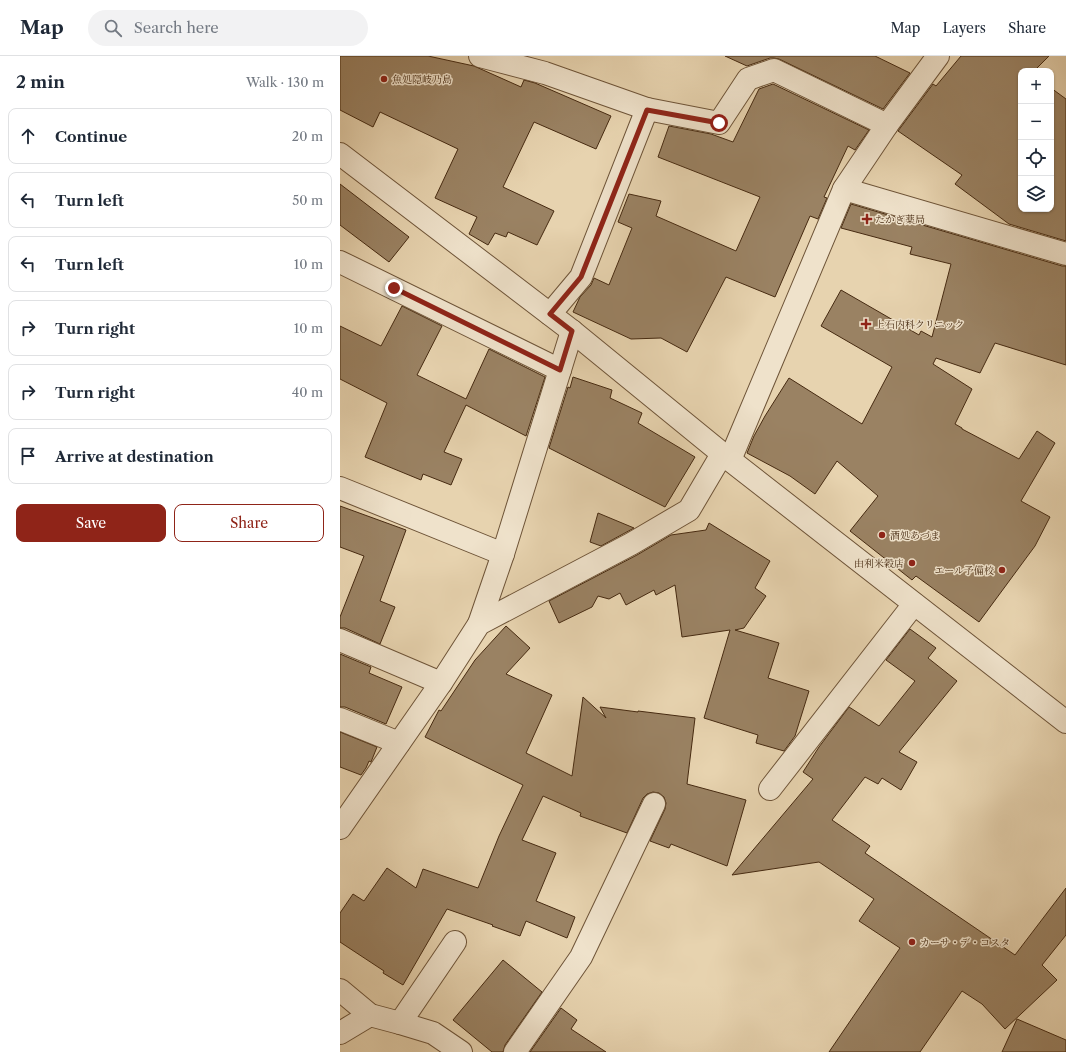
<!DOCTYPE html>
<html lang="en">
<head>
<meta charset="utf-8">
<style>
	body { margin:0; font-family:"Libre Caslon Text","Noto Serif JP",serif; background:#f2f2f3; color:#1f2937 }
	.controls { position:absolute; right:12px; top:12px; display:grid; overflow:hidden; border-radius:8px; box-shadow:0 1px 3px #0004 }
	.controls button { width:36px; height:36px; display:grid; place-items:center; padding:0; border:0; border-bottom:1px solid #e0e1e3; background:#fff; color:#1f2937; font:20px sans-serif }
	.stop { position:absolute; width:12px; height:12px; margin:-9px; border:3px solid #8f2418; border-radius:50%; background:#fff }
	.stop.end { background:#8f2418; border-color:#fff; box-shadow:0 1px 4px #0008 }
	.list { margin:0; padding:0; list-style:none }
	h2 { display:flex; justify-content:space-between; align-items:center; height:52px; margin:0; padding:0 16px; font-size:17px }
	h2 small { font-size:13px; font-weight:400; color:#747a83 }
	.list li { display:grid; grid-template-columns:26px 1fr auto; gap:12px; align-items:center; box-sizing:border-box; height:56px; margin:0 8px 8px; padding:0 8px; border:1px solid #e0e1e3; border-radius:8px }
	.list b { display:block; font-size:15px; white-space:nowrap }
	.list em { font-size:13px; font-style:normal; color:#747a83 }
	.actions { display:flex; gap:8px; padding:12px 16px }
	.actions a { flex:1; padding:9px 0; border:1px solid #8f2418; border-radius:8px; text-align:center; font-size:14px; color:#8f2418 }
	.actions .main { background:#8f2418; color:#fff }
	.icon { flex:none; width:22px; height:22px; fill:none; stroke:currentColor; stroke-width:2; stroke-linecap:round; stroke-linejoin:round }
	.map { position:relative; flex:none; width:726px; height:996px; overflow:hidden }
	header { display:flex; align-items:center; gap:24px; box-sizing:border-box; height:56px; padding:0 20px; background:#fff; border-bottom:1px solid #e0e1e3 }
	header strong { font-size:19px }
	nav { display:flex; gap:22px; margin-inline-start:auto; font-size:14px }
	.search { width:280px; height:36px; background:#f2f2f3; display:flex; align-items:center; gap:10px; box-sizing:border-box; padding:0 14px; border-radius:22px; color:#747a83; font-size:15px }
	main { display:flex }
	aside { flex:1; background:#fff }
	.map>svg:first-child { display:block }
</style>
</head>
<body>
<header>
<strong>Map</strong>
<div class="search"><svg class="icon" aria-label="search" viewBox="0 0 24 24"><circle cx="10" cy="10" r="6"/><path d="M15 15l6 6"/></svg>Search here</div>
<nav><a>Map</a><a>Layers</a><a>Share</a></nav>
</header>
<main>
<aside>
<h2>2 min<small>Walk · 130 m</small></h2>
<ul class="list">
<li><svg class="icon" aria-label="ahead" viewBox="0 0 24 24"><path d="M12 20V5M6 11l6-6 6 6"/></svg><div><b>Continue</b></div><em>20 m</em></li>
<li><svg class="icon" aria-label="left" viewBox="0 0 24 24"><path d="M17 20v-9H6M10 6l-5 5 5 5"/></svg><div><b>Turn left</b></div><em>50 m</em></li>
<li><svg class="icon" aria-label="left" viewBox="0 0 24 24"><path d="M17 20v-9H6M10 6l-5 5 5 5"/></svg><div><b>Turn left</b></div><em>10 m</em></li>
<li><svg class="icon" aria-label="right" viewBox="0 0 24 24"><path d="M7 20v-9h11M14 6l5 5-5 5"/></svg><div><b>Turn right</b></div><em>10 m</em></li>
<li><svg class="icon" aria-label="right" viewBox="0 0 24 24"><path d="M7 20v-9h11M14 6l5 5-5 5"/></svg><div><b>Turn right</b></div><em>40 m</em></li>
<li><svg class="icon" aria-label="arrive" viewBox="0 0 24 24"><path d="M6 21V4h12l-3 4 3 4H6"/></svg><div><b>Arrive at destination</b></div></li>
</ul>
<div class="actions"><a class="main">Save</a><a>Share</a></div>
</aside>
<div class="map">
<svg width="726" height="996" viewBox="0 0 726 996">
	<rect width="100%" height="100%" fill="#e7d3af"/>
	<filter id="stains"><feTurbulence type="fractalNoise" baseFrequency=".005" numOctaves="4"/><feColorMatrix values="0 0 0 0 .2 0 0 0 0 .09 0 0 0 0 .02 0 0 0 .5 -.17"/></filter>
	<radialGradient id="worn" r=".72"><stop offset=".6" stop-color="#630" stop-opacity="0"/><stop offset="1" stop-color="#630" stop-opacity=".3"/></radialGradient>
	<g fill="#9a8263" stroke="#462a11">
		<polygon points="0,0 88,0 134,10 181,31 184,24 195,27 271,60 256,93 194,66 163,131 214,155 197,189 168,176 166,181 155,177 148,189 129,178 137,161 95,142 118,93 40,56 33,71 0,54"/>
		<polygon points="385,0 535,0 570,17 543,53 439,3 434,2 430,2 407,10"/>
		<polygon points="621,0 709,0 694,15 681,15 681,153 711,153 711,32 726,43 726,185 669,168 615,128 622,119 558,75 593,28 596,30"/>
		<polygon points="433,28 529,74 515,94 508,90 484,141 487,142 478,163 470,160 435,241 386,221 347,296 321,282 291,283 233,256 240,241 251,229 254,222 269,229 292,172 278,166 289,138 321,145 316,160 396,195 420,141 318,101 329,70 371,78 393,86 419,33"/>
		<polygon points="0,128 69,181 49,206 0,169"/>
		<polygon points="511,148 722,210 726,210 726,309 655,287 640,317 596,302 593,308 632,333 615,368 622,372 622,373 679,403 697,375 715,387 681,445 710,461 695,490 639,566 576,520 572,524 510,475 538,440 497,405 475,438 450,420 407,397 414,380 425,360 449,322 522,368 552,311 481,270 501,234 579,279 581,275 592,281 611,208 570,198 572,191 501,172"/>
		<polygon points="62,250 102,270 77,319 126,343 149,293 205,321 186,380 126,349 104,396 122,403 111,429 83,418 81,424 25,401 47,347 0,323 0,270 41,290"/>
		<polygon points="233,321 272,334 270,342 302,357 298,367 355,401 325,451 209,392 228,331 230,332"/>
		<polygon points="0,450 66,474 40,545 55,551 40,588 5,572 0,572 0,561 24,500 0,491"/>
		<polygon points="258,457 294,472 261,490 250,486"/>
		<polygon points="369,467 430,505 415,532 426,540 404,572 395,574 439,587 428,622 469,635 455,680 444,695 416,687 418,679 364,662 390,574 342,581 335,529 316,539 314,534 286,549 280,537 269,543 258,540 252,551 219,567 209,545 297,499 331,479 366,474"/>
		<polygon points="166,570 190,592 166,618 212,639 186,697 232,720 243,641 266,662 260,651 298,656 298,655 355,662 347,728 406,744 387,810 331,788 329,792 310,785 325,753 326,747 324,741 319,737 313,736 307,738 303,742 287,777 240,760 241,757 203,740 182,784 216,797 196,845 235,861 227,882 186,865 180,880 152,870 153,869 107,853 63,929 43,917 44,915 0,886 0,857 13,838 24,845 47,812 76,832 83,813 138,832 159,780 183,729 85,681 99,654 101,655 135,604"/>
		<polygon points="570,573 596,592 588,602 617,625 559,696 577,706 561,734 542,722 538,728 525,721 492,764 530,790 525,797 675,899 726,832 726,879 702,909 717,924 665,973 642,948 622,935 580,996 489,996 560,892 519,865 534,843 479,806 392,819 473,723 463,716 479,691 509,651 539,670 575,625 546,604"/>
		<polygon points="0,598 31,611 29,617 62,631 46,668 5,651 0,651"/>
		<polygon points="0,676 37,691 31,706 29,705 26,712 21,719 0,711"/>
		<polygon points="163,904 202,936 165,989 163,996 152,996 113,964"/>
		<polygon points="221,952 237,964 231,973 266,996 190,996"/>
		<polygon points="677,963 726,984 726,996 662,996"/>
	</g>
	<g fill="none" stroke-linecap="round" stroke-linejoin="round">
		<g stroke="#6e5438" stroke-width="24">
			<g id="minor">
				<polyline points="140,0 205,17 307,53 379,67 408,23 434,14 547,69 504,133 726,198"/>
				<polyline points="547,69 598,0"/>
				<polyline points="0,98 232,275 390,404 726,666"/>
				<polyline points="0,206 220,314"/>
				<polyline points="210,258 241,221 307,53"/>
				<polyline points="390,404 504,133"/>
				<polyline points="0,432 163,498"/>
				<polyline points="139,568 163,498 232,275"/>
				<polyline points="0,584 101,627"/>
				<polyline points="0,663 59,687"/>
				<polyline points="430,733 574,548"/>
				<polyline points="0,772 101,627 139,568 291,488 349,454 382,398"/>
				<polyline points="0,934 30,959 60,967 93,977 121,996"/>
				<polyline points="60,967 115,886"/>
				<polyline points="0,977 30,959"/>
				<polyline points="175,996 241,901 314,748"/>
			</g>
		</g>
		<use href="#minor" stroke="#efe2cb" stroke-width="22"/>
	</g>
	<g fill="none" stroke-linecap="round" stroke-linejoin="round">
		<polyline stroke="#8f2418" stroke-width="5" points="54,232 220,314 232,275 210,258 241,221 307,54 379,67"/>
	</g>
	<g fill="#8f2418" stroke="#efe2cb" stroke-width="1.5">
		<circle cx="44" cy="23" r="4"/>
		<path d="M525 157h4v4h4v4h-4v4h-4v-4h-4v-4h4z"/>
		<path d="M524 262h4v4h4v4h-4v4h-4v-4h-4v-4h4z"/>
		<circle cx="542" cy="479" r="4"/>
		<circle cx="572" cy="507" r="4"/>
		<circle cx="662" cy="514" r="4"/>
		<circle cx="572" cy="886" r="4"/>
	</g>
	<g text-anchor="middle" stroke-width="3" stroke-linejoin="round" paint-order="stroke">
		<g font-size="10" fill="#462a11" stroke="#efe2cb" text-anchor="start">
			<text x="52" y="27">魚処隠岐乃島</text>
			<text x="535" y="167">たかぎ薬局</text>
			<text x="535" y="272">上石内科クリニック</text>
			<text x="550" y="483">酒処あづま</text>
			<text x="564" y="511" text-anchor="end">由利米穀店</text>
			<text x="654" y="518" text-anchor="end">エール予備校</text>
			<text x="580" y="890">カーサ・デ・コスタ</text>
		</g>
	</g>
	<rect width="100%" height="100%" filter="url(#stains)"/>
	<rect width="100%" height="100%" fill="url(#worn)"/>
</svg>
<div class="controls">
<button>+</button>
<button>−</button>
<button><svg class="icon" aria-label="locate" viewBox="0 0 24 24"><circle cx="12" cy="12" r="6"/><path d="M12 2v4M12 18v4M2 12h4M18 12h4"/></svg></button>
<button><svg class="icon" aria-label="layers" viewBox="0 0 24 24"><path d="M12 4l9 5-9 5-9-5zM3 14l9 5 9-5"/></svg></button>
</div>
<div class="stop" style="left:379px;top:67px"></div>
<div class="stop end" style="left:54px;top:232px"></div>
</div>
</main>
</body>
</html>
